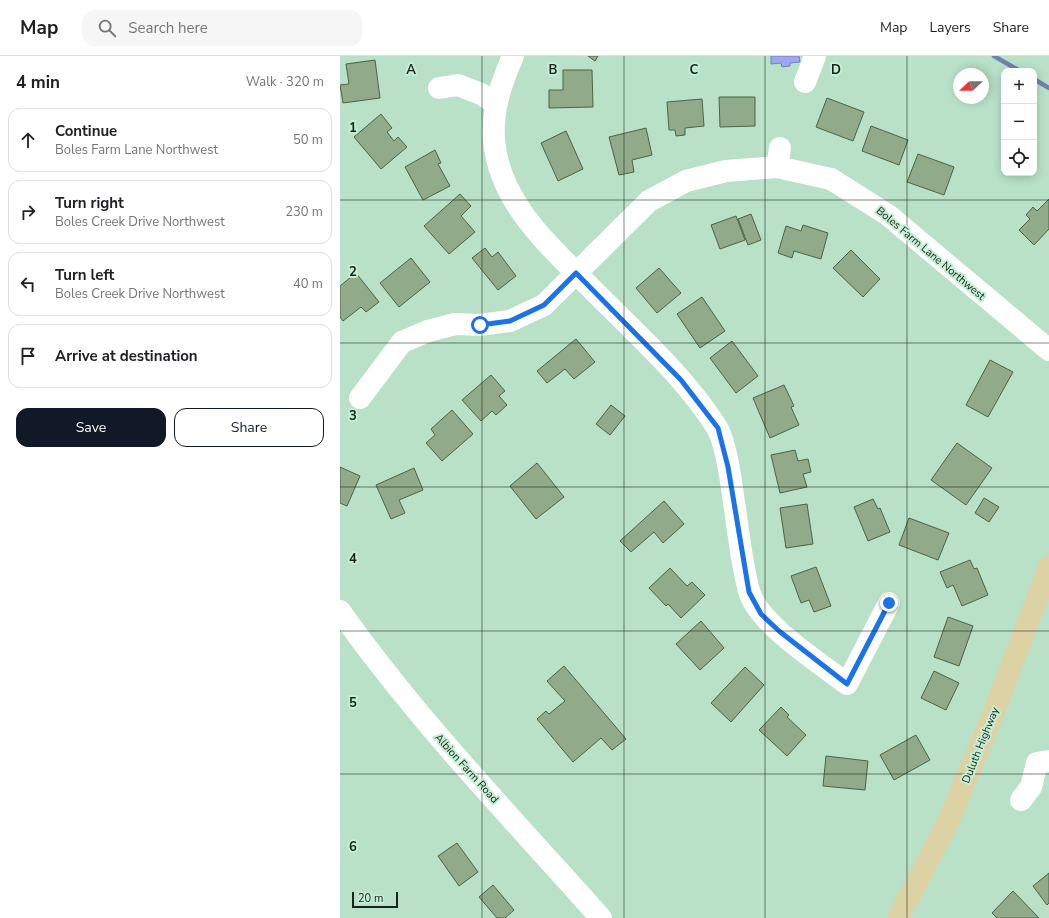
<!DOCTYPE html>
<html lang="en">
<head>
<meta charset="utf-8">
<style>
	body { margin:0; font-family:"Nunito Sans",sans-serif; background:#f6f6f6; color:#202124 }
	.controls { position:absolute; right:12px; top:12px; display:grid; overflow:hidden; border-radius:8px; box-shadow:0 2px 10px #0003 }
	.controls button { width:36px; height:36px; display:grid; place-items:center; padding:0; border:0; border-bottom:1px solid #e0e0e0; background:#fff; color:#202124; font:20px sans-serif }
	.compass { position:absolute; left:613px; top:12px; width:36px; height:36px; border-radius:50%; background:#fff; box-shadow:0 2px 10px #0003; rotate:248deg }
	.scale { position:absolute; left:12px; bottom:10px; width:46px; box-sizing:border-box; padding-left:4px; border:2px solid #15251c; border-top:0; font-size:11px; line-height:14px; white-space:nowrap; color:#15251c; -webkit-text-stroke:3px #c5eed5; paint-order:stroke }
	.stop { position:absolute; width:12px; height:12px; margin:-9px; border:3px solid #1a73e8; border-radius:50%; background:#fff }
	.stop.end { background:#1a73e8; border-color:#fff; box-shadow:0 1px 4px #0008 }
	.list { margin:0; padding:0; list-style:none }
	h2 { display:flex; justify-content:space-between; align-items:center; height:52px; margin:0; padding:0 16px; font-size:17px }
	h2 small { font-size:13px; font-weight:400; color:#757577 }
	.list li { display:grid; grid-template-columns:26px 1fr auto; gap:12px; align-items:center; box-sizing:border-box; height:64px; margin:0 8px 8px; padding:0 8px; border:1px solid #e0e0e0; border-radius:12px }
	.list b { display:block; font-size:15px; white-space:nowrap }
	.list p { margin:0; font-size:13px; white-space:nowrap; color:#757577 }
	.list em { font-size:13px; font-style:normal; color:#757577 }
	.actions { display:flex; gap:8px; padding:12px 16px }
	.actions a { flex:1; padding:9px 0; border:1px solid #111827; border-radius:12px; text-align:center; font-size:14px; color:#111827 }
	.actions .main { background:#111827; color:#fff }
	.icon { flex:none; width:22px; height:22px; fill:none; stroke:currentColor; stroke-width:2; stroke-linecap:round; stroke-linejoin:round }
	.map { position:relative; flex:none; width:709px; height:862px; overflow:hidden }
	header { display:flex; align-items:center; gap:24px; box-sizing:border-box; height:56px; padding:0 20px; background:#fff; border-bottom:1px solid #e0e0e0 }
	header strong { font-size:19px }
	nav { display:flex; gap:22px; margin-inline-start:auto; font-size:14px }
	.search { width:280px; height:36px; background:#f6f6f6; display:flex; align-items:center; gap:10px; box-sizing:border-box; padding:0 14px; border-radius:12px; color:#757577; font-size:15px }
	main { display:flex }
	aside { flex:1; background:#fff }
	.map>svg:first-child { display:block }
</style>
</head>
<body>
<header>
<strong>Map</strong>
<div class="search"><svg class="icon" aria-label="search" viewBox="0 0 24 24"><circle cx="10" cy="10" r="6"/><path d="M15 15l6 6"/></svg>Search here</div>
<nav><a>Map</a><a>Layers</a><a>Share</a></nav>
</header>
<main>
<aside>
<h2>4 min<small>Walk · 320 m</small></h2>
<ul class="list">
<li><svg class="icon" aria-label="ahead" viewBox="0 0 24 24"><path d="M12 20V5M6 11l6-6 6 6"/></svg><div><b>Continue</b><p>Boles Farm Lane Northwest</p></div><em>50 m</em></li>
<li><svg class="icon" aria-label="right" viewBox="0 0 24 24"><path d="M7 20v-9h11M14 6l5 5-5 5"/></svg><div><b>Turn right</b><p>Boles Creek Drive Northwest</p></div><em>230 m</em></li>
<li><svg class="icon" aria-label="left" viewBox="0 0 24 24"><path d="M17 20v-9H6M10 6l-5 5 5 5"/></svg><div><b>Turn left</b><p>Boles Creek Drive Northwest</p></div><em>40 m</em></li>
<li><svg class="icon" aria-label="arrive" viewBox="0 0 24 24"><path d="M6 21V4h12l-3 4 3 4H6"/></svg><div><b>Arrive at destination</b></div></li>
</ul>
<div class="actions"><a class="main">Save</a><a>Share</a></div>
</aside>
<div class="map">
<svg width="709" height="862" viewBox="0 0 709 862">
	<rect width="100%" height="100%" fill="#b8e1c8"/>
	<polygon fill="#9da6f2" stroke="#747fb2" points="431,0 459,0 460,6 450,7 450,10 442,11 441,7 431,8"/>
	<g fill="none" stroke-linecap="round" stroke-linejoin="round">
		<g stroke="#747fb2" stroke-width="4.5">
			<polyline points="654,0 680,15"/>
			<polyline points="694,23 709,32"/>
		</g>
	</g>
	<g fill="#91aa89" stroke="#4c6344">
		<polygon points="248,0 258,0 255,5"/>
		<polygon points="35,4 40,42 3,47 0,29 9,28 6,8"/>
		<polygon points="223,14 252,14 253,51 209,52 209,34 223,34"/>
		<polygon points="379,41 415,41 415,70 380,71"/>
		<polygon points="487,42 524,56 513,85 476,71"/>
		<polygon points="362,43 364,70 345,72 345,79 336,80 335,74 329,74 327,46"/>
		<polygon points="41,58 52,72 47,76 54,85 58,81 67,91 41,113 14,81"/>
		<polygon points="531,70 568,84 559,109 522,95"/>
		<polygon points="306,72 312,99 292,104 294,116 279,119 269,81"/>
		<polygon points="226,75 243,113 218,125 201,87"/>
		<polygon points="95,94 101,107 98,108 110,130 83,144 65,111"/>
		<polygon points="578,98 614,111 604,139 567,126"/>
		<polygon points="120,138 131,150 121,160 135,176 109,198 84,170"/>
		<polygon points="709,143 709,173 694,189 679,174 690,163 686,159 693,151 697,155"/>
		<polygon points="411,158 421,184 408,189 398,163"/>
		<polygon points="396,160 405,184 380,193 371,169"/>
		<polygon points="463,169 488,177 481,203 454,195 452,202 438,197 446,170 461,175"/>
		<polygon points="145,192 152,201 158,196 176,220 158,234 132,202"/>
		<polygon points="511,194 540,223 523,241 493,212"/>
		<polygon points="71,202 90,226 59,251 40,227"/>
		<polygon points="319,212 341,237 317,257 296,232"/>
		<polygon points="16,217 39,246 26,256 21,251 3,265 0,261 0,230"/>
		<polygon points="362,241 385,275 360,292 337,258"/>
		<polygon points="236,283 255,306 234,323 225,313 207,327 197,315"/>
		<polygon points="392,285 418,320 396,337 370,302"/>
		<polygon points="650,304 673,316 648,361 626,349"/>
		<polygon points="151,319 165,335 159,340 167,349 156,359 152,355 141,365 122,344"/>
		<polygon points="444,329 454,350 451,351 459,369 430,382 413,342"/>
		<polygon points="271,349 285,360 270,379 256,368"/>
		<polygon points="112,354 133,378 102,405 86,387 95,379 91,373"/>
		<polygon points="617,387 652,412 626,449 591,424"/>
		<polygon points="455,394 458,405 468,403 471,416 463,418 467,431 440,437 431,399"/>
		<polygon points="197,407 224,441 196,463 170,430"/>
		<polygon points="0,411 20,420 7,450 0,447"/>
		<polygon points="74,412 83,434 59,444 65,457 51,463 36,429"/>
		<polygon points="644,442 659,451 649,466 635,457"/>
		<polygon points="533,443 538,453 540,452 550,476 528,485 514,451"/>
		<polygon points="324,445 344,468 323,487 314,476 291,496 280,485"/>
		<polygon points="467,448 473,488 446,492 440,452"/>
		<polygon points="569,462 609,477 598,504 559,489"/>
		<polygon points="630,504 634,513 637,512 648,539 622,550 613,529 607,532 600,516"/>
		<polygon points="476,511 491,550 474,556 469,544 461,547 451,520"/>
		<polygon points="330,512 347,530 352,526 365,539 341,562 328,548 326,550 309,532"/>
		<polygon points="608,561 633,570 619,610 594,601"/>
		<polygon points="361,565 384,592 360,614 336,588"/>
		<polygon points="224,610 286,683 272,694 261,682 233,706 197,663 206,655 209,658 225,645 207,625"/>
		<polygon points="405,611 424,629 391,666 371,647"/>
		<polygon points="594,615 619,627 606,654 581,642"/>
		<polygon points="441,651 449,659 447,661 466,679 447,700 419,674"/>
		<polygon points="576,679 590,704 554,724 540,699"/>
		<polygon points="486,700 528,705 525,734 483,730"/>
		<polygon points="117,787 138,816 119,830 98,800"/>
		<polygon points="709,817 709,847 707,849 693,830"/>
		<polygon points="153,829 174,854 165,862 157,862 139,841"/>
		<polygon points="673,835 699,862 657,862 652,857"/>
	</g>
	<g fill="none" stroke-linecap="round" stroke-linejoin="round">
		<g stroke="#fff" stroke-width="22">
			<path d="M173,0C161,28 152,53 154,84C159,146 208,188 248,229C292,274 342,317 376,370C385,383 391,424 393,440C398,470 401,506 409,535C418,568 480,607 507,628L549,547"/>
			<polyline points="465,26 475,0"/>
			<polyline points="99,32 118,29 141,38 155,47"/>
			<polyline points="437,111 440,92"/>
			<polyline points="20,342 62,286 88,275 115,268 140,269 170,265 204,249 309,145 346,125 386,115 437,111 491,123 548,159 709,294"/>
			<path d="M0,555C78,665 172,762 261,862"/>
			<polyline points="681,744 691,731 697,707 709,705"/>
		</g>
		<polyline stroke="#dcd2a4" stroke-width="22" points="558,862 608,766 652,661 709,511"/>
	</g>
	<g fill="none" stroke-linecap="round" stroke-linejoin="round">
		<polyline stroke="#1a73e8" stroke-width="5" points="140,269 170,265 204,249 236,217 341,324 378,372 388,411 409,536 421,558 439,575 507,628 549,547"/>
	</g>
	<path fill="none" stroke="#15251c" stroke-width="1" stroke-opacity="0.55" d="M142,0V862M284,0V862M425,0V862M567,0V862M0,144H709M0,287H709M0,431H709M0,575H709M0,718H709"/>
	<g text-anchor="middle" stroke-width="4" stroke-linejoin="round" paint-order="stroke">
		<g font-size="11" fill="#15251c" stroke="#c5eed5">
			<text transform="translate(591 197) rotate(40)" y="4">Boles Farm Lane Northwest</text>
			<text transform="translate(640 689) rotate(-68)" y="4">Duluth Highway</text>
			<text transform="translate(127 712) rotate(48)" y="4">Albion Farm Road</text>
		</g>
	</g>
	<g font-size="13" text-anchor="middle" font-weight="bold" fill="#15251c" stroke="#c5eed5" stroke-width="4" stroke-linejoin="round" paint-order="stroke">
		<text x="71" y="18">A</text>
		<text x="213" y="18">B</text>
		<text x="354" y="18">C</text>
		<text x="496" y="18">D</text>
		<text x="13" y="76">1</text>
		<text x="13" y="220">2</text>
		<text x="13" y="364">3</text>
		<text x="13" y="507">4</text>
		<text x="13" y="651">5</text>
		<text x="13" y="795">6</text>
	</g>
</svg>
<div class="controls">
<button>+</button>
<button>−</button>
<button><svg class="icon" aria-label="locate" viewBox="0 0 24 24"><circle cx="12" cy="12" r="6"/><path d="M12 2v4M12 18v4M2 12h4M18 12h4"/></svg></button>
</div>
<svg class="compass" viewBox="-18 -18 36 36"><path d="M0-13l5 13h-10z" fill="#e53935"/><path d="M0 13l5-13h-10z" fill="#757577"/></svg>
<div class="scale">20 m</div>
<div class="stop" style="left:140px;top:269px"></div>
<div class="stop end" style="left:549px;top:547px"></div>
</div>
</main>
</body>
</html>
